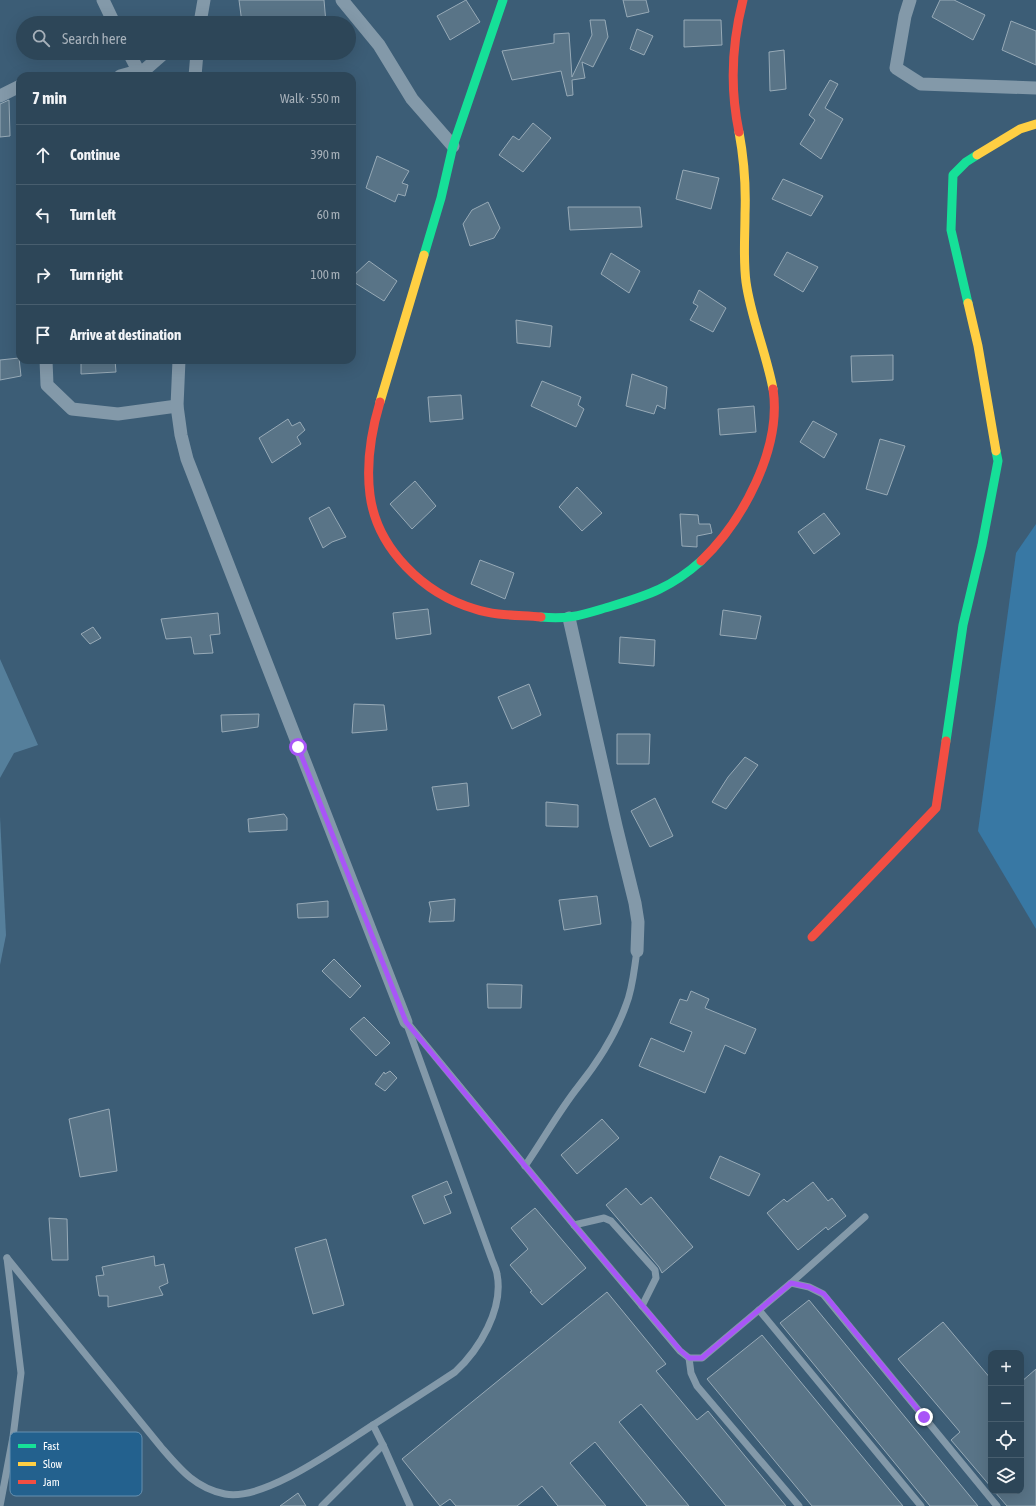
<!DOCTYPE html>
<html lang="en">
<head>
<meta charset="utf-8">
<style>
	body { margin:0; font-family:"Asap Condensed",sans-serif; background:#395061; color:#f1f3f6 }
	.controls { position:absolute; right:12px; bottom:12px; display:grid; overflow:hidden; border-radius:8px; box-shadow:0 4px 16px #0002 }
	.controls button { width:36px; height:36px; display:grid; place-items:center; padding:0; border:0; border-bottom:1px solid #485e6e; background:#2d4658; color:#f1f3f6; font:20px sans-serif }
	.stop { position:absolute; width:12px; height:12px; margin:-9px; border:3px solid #a855f7; border-radius:50%; background:#fff }
	.stop.end { background:#a855f7; border-color:#fff; box-shadow:0 1px 4px #0008 }
	.list { margin:0; padding:0; list-style:none }
	h2 { display:flex; justify-content:space-between; align-items:center; height:52px; margin:0; padding:0 16px; font-size:17px }
	h2 small { font-size:13px; font-weight:400; color:#a7b1ba }
	.list li { display:grid; grid-template-columns:26px 1fr auto; gap:12px; align-items:center; box-sizing:border-box; height:60px; padding:0 16px; border-top:1px solid #485e6e }
	.list b { display:block; font-size:15px; white-space:nowrap }
	.list em { font-size:13px; font-style:normal; color:#a7b1ba }
	.icon { flex:none; width:22px; height:22px; fill:none; stroke:currentColor; stroke-width:2; stroke-linecap:round; stroke-linejoin:round }
	.map { position:relative; flex:none; width:1036px; height:1506px; overflow:hidden }
	.search { position:absolute; background:#2d4658; box-shadow:0 4px 16px #0002; left:16px; top:16px; width:340px; height:44px; display:flex; align-items:center; gap:10px; box-sizing:border-box; padding:0 14px; border-radius:22px; color:#a7b1ba; font-size:15px }
	.panel { position:absolute; background:#2d4658; box-shadow:0 4px 16px #0002; left:16px; top:72px; width:340px; height:292px; border-radius:12px }
	.map>svg:first-child { display:block }
</style>
</head>
<body>
<div class="map">
<svg width="1036" height="1506" viewBox="0 0 1036 1506">
	<rect width="100%" height="100%" fill="#3c5d76"/>
	<polygon fill="#3878a4" points="1036,524 1036,929 978,831 1016,553"/>
	<g fill="#557f9b">
		<polygon points="0,659 38,745 14,753 0,778"/>
		<polygon points="0,817 6,935 0,965"/>
	</g>
	<g fill="#597487" stroke="#97aab7">
		<polygon points="239,0 324,0 326,23 242,23"/>
		<polygon points="466,0 480,22 450,40 437,16"/>
		<polygon points="623,0 646,0 649,12 627,17"/>
		<polygon points="940,0 954,0 985,15 973,40 932,17"/>
		<polygon points="590,20 605,20 608,37 593,67 582,62 585,78 572,80 573,95 567,96 561,71 512,80 502,51 554,43 554,34 569,33 572,77 592,35"/>
		<polygon points="684,20 721,20 722,45 684,47"/>
		<polygon points="1011,21 1036,31 1036,65 1002,50"/>
		<polygon points="637,29 653,36 644,55 630,49"/>
		<polygon points="784,50 786,89 770,91 769,52"/>
		<polygon points="830,80 838,84 825,108 843,119 821,159 800,144 815,120 809,115"/>
		<polygon points="9,100 10,136 0,137 0,104"/>
		<polygon points="533,123 551,138 523,172 499,155 513,136 519,140"/>
		<polygon points="377,156 409,171 402,183 408,185 405,196 398,194 395,202 366,188"/>
		<polygon points="683,170 719,178 711,209 676,199"/>
		<polygon points="783,179 823,196 811,216 772,199"/>
		<polygon points="488,202 500,228 494,238 470,246 463,224 472,210"/>
		<polygon points="568,207 640,207 642,227 570,230"/>
		<polygon points="787,252 818,267 803,292 774,275"/>
		<polygon points="611,253 640,271 629,293 601,274"/>
		<polygon points="369,261 397,281 384,301 352,281 352,277"/>
		<polygon points="699,290 726,308 713,332 690,320 698,306 693,303"/>
		<polygon points="516,320 552,326 550,347 517,343"/>
		<polygon points="893,355 893,380 852,382 851,356"/>
		<polygon points="19,358 21,376 0,380 0,360"/>
		<polygon points="81,360 115,360 116,372 81,374"/>
		<polygon points="632,374 667,387 665,409 657,405 654,414 626,406"/>
		<polygon points="542,381 581,397 578,405 584,409 576,427 531,406"/>
		<polygon points="461,395 463,419 430,422 428,397"/>
		<polygon points="754,406 756,432 720,435 718,409"/>
		<polygon points="288,419 292,426 300,422 305,430 297,437 301,444 272,463 259,438"/>
		<polygon points="813,421 837,434 824,458 800,442"/>
		<polygon points="880,439 905,446 887,495 866,489"/>
		<polygon points="415,481 436,506 412,529 390,504"/>
		<polygon points="577,487 602,513 582,531 559,507"/>
		<polygon points="329,507 346,537 332,542 323,548 309,518"/>
		<polygon points="824,513 840,534 814,554 798,532"/>
		<polygon points="680,514 698,515 699,524 710,524 712,533 697,536 697,547 682,546"/>
		<polygon points="480,560 514,573 505,599 471,584"/>
		<polygon points="428,609 431,634 396,639 393,613"/>
		<polygon points="723,610 761,616 756,639 720,635"/>
		<polygon points="218,613 220,634 210,635 213,653 194,654 191,637 166,639 161,619"/>
		<polygon points="93,627 101,638 90,644 81,634"/>
		<polygon points="620,637 655,640 654,666 619,663"/>
		<polygon points="529,684 541,715 512,729 498,697"/>
		<polygon points="354,704 384,705 387,730 352,733"/>
		<polygon points="259,714 258,727 222,732 221,715"/>
		<polygon points="617,734 650,734 649,764 617,764"/>
		<polygon points="745,757 758,765 726,809 712,802 728,777"/>
		<polygon points="467,783 469,806 437,810 432,787"/>
		<polygon points="655,798 673,836 650,847 631,811"/>
		<polygon points="546,802 578,805 578,827 546,826"/>
		<polygon points="284,814 287,818 287,830 249,832 248,819"/>
		<polygon points="597,896 601,924 564,930 559,900"/>
		<polygon points="455,899 454,921 429,922 431,910 429,902"/>
		<polygon points="328,901 328,917 298,918 297,904"/>
		<polygon points="334,959 361,986 350,998 322,971"/>
		<polygon points="487,984 522,985 521,1008 488,1008"/>
		<polygon points="691,991 709,999 705,1008 756,1029 745,1054 725,1045 705,1093 639,1066 651,1038 684,1052 692,1032 670,1023 680,999 687,1001"/>
		<polygon points="364,1017 390,1043 376,1056 350,1029"/>
		<polygon points="390,1071 397,1078 385,1091 375,1084 384,1072 385,1074"/>
		<polygon points="109,1109 117,1171 80,1177 69,1119"/>
		<polygon points="602,1119 619,1138 577,1174 561,1155"/>
		<polygon points="720,1156 760,1174 749,1196 710,1178"/>
		<polygon points="447,1181 452,1193 444,1196 451,1213 424,1224 412,1196"/>
		<polygon points="813,1182 828,1201 832,1198 846,1216 828,1230 826,1227 798,1250 767,1213 784,1199 787,1202"/>
		<polygon points="626,1188 641,1205 651,1197 693,1247 662,1273 659,1267 606,1205"/>
		<polygon points="535,1208 586,1268 542,1305 530,1292 532,1291 510,1265 528,1249 511,1228"/>
		<polygon points="49,1218 67,1219 68,1260 52,1260"/>
		<polygon points="326,1239 344,1305 313,1314 295,1248"/>
		<polygon points="154,1256 155,1266 164,1264 168,1283 159,1287 163,1295 108,1307 108,1296 99,1296 96,1276 104,1275 102,1267"/>
		<polygon points="607,1292 666,1364 656,1371 697,1420 708,1411 786,1506 726,1506 641,1404 619,1422 689,1506 647,1506 595,1442 570,1463 606,1506 558,1506 542,1486 517,1506 456,1506 450,1499 440,1506 402,1459"/>
		<polygon points="809,1300 978,1506 930,1506 780,1323"/>
		<polygon points="943,1322 991,1379 991,1487 951,1440 960,1432 898,1359"/>
		<polygon points="762,1335 903,1506 812,1506 707,1379"/>
		<polygon points="1036,1369 1036,1506 1007,1506 994,1491 1021,1491 1021,1382"/>
		<polygon points="298,1493 306,1506 280,1506"/>
	</g>
	<g fill="none" stroke-linecap="round" stroke-linejoin="round">
		<g stroke="#8399a9" stroke-width="7">
			<polyline points="410,1026 574,1225 680,1351 689,1358 702,1358 791,1283 809,1287 823,1294 997,1506"/>
			<path d="M525,1166C543,1140 559,1111 578,1087C598,1062 615,1036 626,1005C633,988 634,969 637,951"/>
			<polyline points="574,1225 604,1218 611,1221 655,1270 656,1278 642,1306"/>
			<path d="M7,1258L161,1447C180,1469 195,1488 225,1494C264,1502 340,1446 373,1425C401,1407 428,1390 455,1372C479,1350 504,1309 497,1274C496,1268 493,1263 491,1257L406,1022"/>
			<polyline points="791,1283 865,1217"/>
			<polyline points="759,1310 921,1506"/>
			<polyline points="689,1358 691,1373 697,1386 799,1506"/>
			<polyline points="373,1425 383,1445 410,1506"/>
			<polyline points="0,1506 13,1437 21,1373 7,1258"/>
			<polyline points="322,1506 383,1445"/>
		</g>
		<g stroke="#8399a9" stroke-width="13">
			<polyline points="103,0 114,23"/>
			<polyline points="342,0 379,45 412,99 453,146"/>
			<polyline points="910,0 905,16 896,68 921,84 1036,88"/>
			<polyline points="200,23 204,0"/>
			<polyline points="129,53 141,76"/>
			<polyline points="140,74 164,53"/>
			<polyline points="120,76 138,71"/>
			<polyline points="195,76 197,53"/>
			<polyline points="0,96 20,86"/>
			<polyline points="46,360 47,385 72,409 118,414 177,406"/>
			<polyline points="179,360 177,406 181,435 187,459 406,1022"/>
			<polyline points="569,618 616,826 635,903 638,922 637,951"/>
		</g>
		<g stroke="#16e098" stroke-width="9">
			<polyline points="424,255 441,198 453,146 503,0"/>
			<polyline points="968,303 951,230 953,175 966,162 977,155"/>
			<path d="M541,617C571,620 584,614 612,606C649,595 672,587 701,561"/>
			<polyline points="946,741 963,625 982,545 998,461 996,451"/>
		</g>
		<g stroke="#ffcf43" stroke-width="9">
			<path d="M739,132C744,159 746,187 745,214C745,237 743,259 746,282C751,318 766,352 773,389"/>
			<polyline points="977,155 1020,129 1036,124"/>
			<polyline points="968,303 978,346 996,451"/>
			<polyline points="380,402 424,255"/>
		</g>
		<g stroke="#f24e42" stroke-width="9">
			<path d="M739,132C730,89 732,43 743,0"/>
			<path d="M380,402C371,432 366,464 370,495C377,549 424,594 475,609C496,616 519,615 541,617"/>
			<path d="M701,561C743,521 782,448 773,389"/>
			<polyline points="812,937 936,808 946,741"/>
		</g>
	</g>
	<g fill="none" stroke-linecap="round" stroke-linejoin="round">
		<polyline stroke="#a855f7" stroke-width="5" points="298,747 406,1022 574,1225 680,1350 689,1358 702,1358 791,1283 809,1287 824,1294 924,1417"/>
	</g>
	<rect x="10" y="1432" width="132" height="64" rx="6" fill="#23618e" stroke="#6590b0" stroke-width="1"/>
	<rect x="18" y="1444" width="18" height="4" fill="#16e098"/>
	<rect x="18" y="1462" width="18" height="4" fill="#ffcf43"/>
	<rect x="18" y="1480" width="18" height="4" fill="#f24e42"/>
	<g font-size="11" fill="#fff">
		<text x="43" y="1450">Fast</text>
		<text x="43" y="1468">Slow</text>
		<text x="43" y="1486">Jam</text>
	</g>
</svg>
<div class="controls">
<button>+</button>
<button>−</button>
<button><svg class="icon" aria-label="locate" viewBox="0 0 24 24"><circle cx="12" cy="12" r="6"/><path d="M12 2v4M12 18v4M2 12h4M18 12h4"/></svg></button>
<button><svg class="icon" aria-label="layers" viewBox="0 0 24 24"><path d="M12 4l9 5-9 5-9-5zM3 14l9 5 9-5"/></svg></button>
</div>
<div class="stop" style="left:298px;top:747px"></div>
<div class="stop end" style="left:924px;top:1417px"></div>
<div class="search"><svg class="icon" aria-label="search" viewBox="0 0 24 24"><circle cx="10" cy="10" r="6"/><path d="M15 15l6 6"/></svg>Search here</div>
<section class="panel">
<h2>7 min<small>Walk · 550 m</small></h2>
<ul class="list">
<li><svg class="icon" aria-label="ahead" viewBox="0 0 24 24"><path d="M12 20V5M6 11l6-6 6 6"/></svg><div><b>Continue</b></div><em>390 m</em></li>
<li><svg class="icon" aria-label="left" viewBox="0 0 24 24"><path d="M17 20v-9H6M10 6l-5 5 5 5"/></svg><div><b>Turn left</b></div><em>60 m</em></li>
<li><svg class="icon" aria-label="right" viewBox="0 0 24 24"><path d="M7 20v-9h11M14 6l5 5-5 5"/></svg><div><b>Turn right</b></div><em>100 m</em></li>
<li><svg class="icon" aria-label="arrive" viewBox="0 0 24 24"><path d="M6 21V4h12l-3 4 3 4H6"/></svg><div><b>Arrive at destination</b></div></li>
</ul>
</section>
</div>
</body>
</html>
